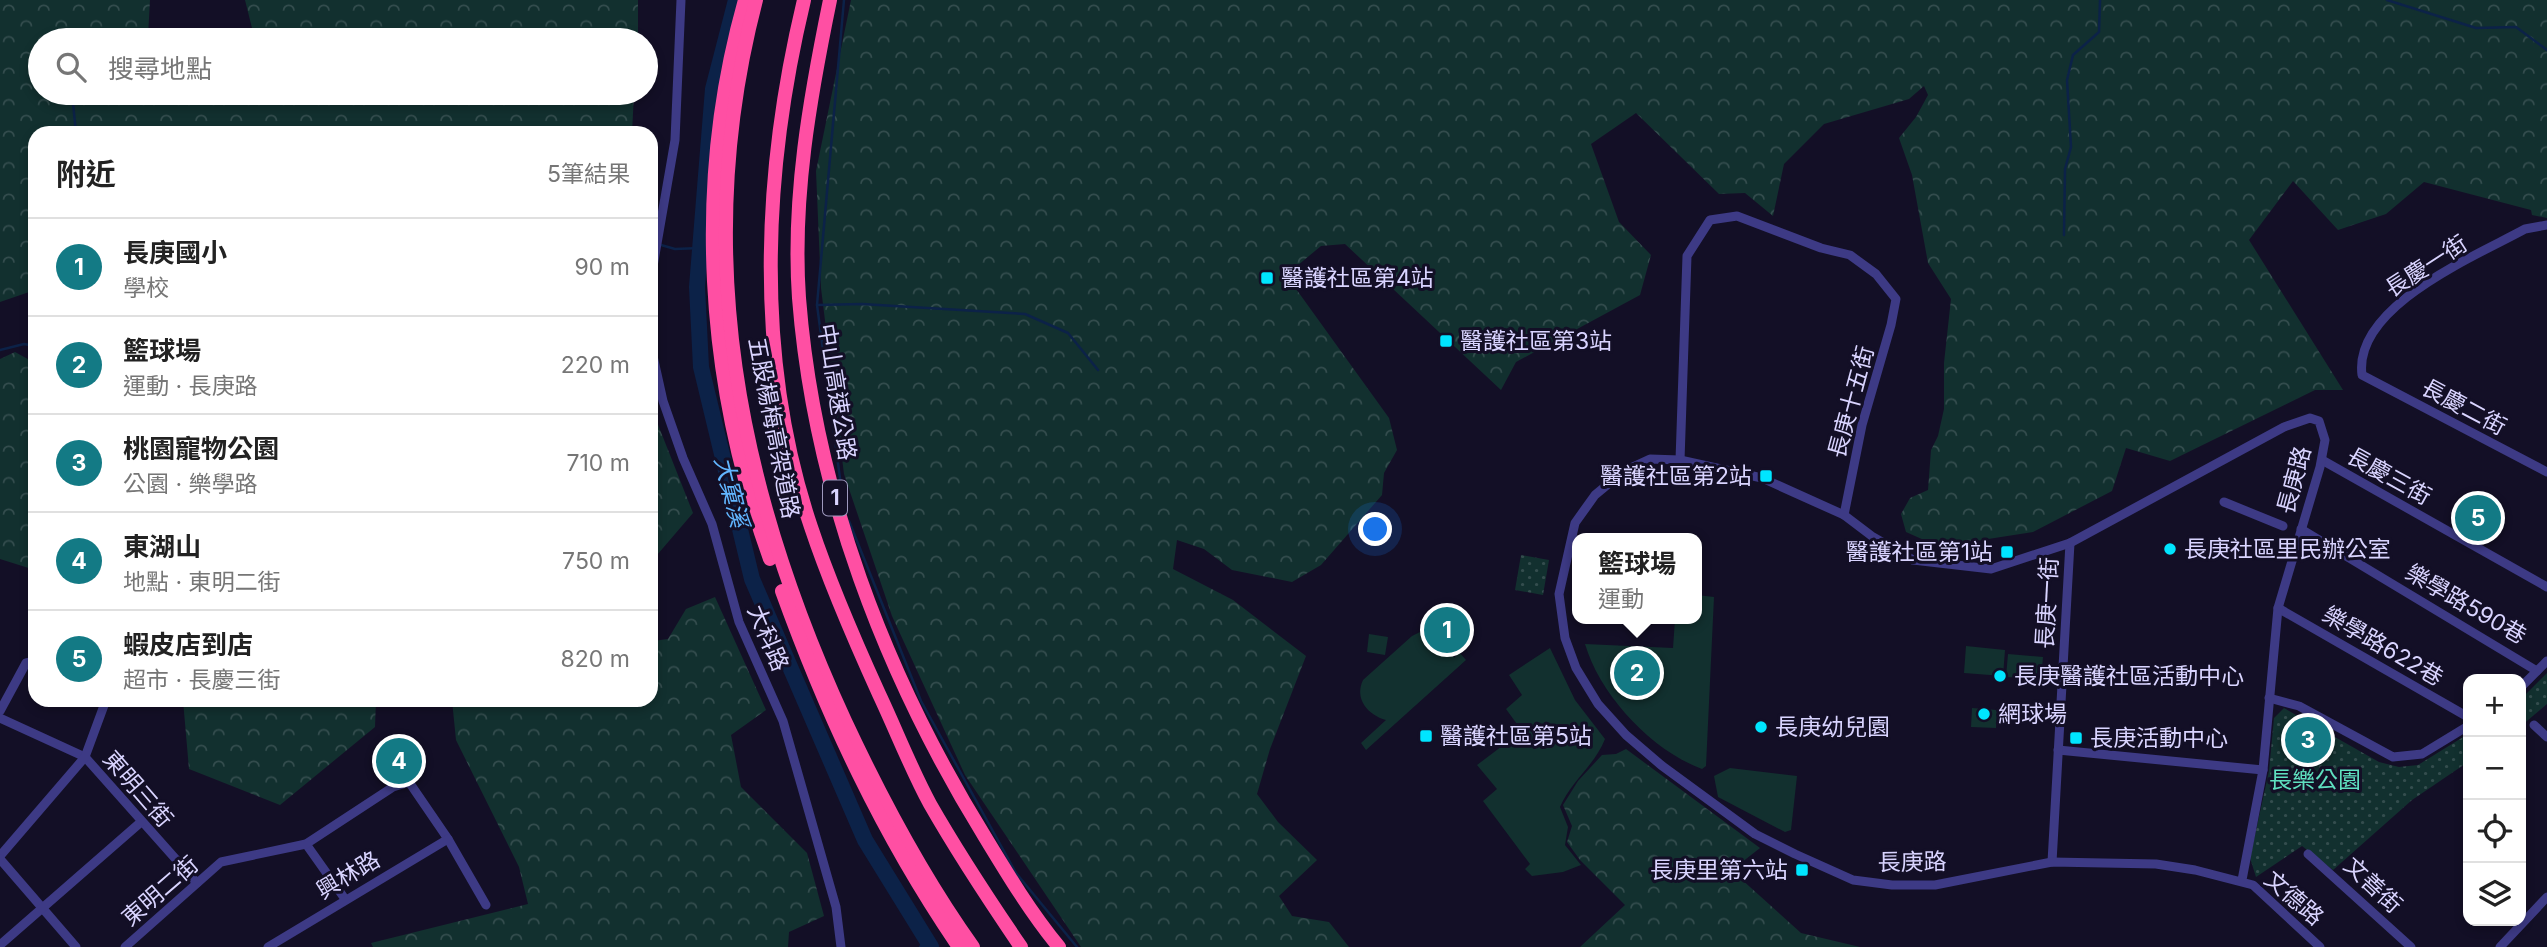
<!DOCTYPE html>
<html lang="zh-TW">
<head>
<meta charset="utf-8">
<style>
	body { margin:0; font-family:Inter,"Noto Sans TC",sans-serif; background:#f2f2f2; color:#222 }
	.controls { position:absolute; right:21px; bottom:21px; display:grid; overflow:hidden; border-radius:14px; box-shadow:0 4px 10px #0003 }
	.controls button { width:63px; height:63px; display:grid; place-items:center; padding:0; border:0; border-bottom:2px solid #e0e0e0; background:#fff; color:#222; font:35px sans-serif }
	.you { position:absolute; left:1376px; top:530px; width:24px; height:24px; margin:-18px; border:5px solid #fff; border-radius:50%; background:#1a73e8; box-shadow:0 0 0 10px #1a73e833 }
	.badge { display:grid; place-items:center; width:46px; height:46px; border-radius:50%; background:#137a85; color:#fff; font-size:23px; font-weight:700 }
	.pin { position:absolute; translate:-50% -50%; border:4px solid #fff; box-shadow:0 2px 7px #0006 }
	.popup { position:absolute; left:1572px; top:533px; width:130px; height:91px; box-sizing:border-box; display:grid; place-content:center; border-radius:14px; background:#fff; filter:drop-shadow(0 2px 5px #0005); font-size:23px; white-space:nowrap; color:#767676 }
	.popup b { font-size:26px; color:#222 }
	.popup::after { content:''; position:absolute; left:50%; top:100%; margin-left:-14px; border:14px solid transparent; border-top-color:#fff }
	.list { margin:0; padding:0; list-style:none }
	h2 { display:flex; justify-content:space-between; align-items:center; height:91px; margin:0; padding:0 28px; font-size:30px }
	h2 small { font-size:23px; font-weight:400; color:#767676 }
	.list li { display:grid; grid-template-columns:46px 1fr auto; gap:21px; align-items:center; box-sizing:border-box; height:98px; padding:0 28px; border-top:2px solid #e0e0e0 }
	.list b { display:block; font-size:26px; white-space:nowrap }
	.list p { margin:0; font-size:23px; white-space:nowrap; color:#767676 }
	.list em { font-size:23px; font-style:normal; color:#767676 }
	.icon { flex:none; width:38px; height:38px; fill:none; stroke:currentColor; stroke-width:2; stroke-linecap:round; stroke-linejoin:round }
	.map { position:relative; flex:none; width:2547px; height:947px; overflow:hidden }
	.search { position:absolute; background:#fff; box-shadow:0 4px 10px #0003; left:28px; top:28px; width:630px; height:77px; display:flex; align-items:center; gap:18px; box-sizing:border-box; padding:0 24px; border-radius:38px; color:#767676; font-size:26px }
	.panel { position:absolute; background:#fff; box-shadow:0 4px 10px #0003; left:28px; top:126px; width:630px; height:581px; border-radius:21px }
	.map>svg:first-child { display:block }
</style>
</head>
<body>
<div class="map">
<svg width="2547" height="947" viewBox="0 0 2547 947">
	<defs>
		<pattern id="forest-crowns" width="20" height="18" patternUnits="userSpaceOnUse" patternTransform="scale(1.75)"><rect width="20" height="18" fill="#12302f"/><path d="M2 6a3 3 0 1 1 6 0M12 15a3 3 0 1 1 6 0" fill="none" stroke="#344d4e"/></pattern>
		<pattern id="park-dots" width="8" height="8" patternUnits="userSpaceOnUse" patternTransform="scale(1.75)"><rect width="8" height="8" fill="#12302f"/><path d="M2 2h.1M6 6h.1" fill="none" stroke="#344d4e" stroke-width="1.8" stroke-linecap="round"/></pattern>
	</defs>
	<rect width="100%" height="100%" fill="#130f26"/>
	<g fill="#12302f">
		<path d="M1697,595L1714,597L1706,766L1702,769C1651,750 1600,695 1585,644L1673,648L1675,619H1696Z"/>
		<path d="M1420,632C1438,631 1452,639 1454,658L1459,652L1466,660L1366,750L1361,743L1386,720C1368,715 1354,699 1363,680L1412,636Z"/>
		<polygon points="1369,634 1388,637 1385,655 1367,652"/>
		<polygon points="1966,646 2005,650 2003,676 1964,673"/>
		<path d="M1550,648L1575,700L1605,739C1595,765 1571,781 1560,807L1568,827L1565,845L1581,865L1563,872L1532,876L1525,869L1530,864L1483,801L1497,789L1477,765L1522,731L1506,709L1522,695L1509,675Z"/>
		<polygon points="2008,654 2043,657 2041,679 2006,677"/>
		<polygon points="1972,708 1997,710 1996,728 1971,727"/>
		<polygon points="1730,768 1797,776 1791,830 1785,832 1718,797 1714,776"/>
	</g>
	<g fill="url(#forest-crowns)">
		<polygon points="0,0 150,0 148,36 153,40 40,40 40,93 634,93 632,133 35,133 35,290 0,302"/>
		<polygon points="245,0 638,0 638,40 255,40"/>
		<polygon points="851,0 2547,0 2547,218 2532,215 2531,210 2424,182 2386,214 2338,230 2293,181 2249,240 2343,390 2315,390 2170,461 2126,448 2112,491 2033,532 1956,544 1933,544 1906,532 1901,514 1910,498 1928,490 1931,450 1938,436 1944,409 1944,363 1951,299 1928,263 1912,175 1899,138 1916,117 1928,95 1924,86 1909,99 1824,124 1784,164 1773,216 1745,193 1719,194 1636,113 1591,144 1619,222 1651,255 1640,295 1516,362 1501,390 1345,244 1321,246 1286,275 1389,418 1397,450 1384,473 1382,495 1321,565 1292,582 1232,570 1204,549 1177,540 1173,569 1233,600 1306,656 1270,749 1257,794 1278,822 1317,860 1279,896 1292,916 1329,922 1349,947 1081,947 965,775 892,616 844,474 821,288 816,171"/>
		<polygon points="15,352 35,363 35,570 0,559 0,359"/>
		<polygon points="651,407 693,513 651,562 653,641 668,639 686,609 715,597 766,710 731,735 741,787 807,853 824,916 789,932 788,947 373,947 371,943 528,904 519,867 456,740 452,700 651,700"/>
		<polygon points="183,700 376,700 375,727 280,805 189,769"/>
		<polygon points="1626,749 1760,848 1737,866 1740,878 1801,933 1860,947 1580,947 1625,905 1580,860 1567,842 1572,826 1563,805 1578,781 1602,755 1616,754"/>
	</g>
	<g fill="url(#park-dots)">
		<polygon points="1521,555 1549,560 1543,595 1515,590"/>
		<polygon points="2547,673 2547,704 2521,726 2521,699"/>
		<polygon points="2284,708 2379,762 2399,767 2418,765 2468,734 2468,762 2412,800 2333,870 2302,846 2256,877 2250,858 2269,771 2274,718"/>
	</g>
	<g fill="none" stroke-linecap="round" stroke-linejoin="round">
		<g stroke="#0c2248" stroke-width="2.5">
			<polyline points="2387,0 2476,28 2516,27 2547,50"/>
			<polyline points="56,31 59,40"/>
			<polyline points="72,93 76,133"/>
			<polyline points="2064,235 2065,169 2071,147 2067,80 2073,55 2099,32 2100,0"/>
			<polyline points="661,245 675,249 700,248"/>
			<polyline points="817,305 862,304 1025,314 1068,333 1098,370"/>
			<polyline points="0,350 24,344 35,346"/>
			<polyline points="843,501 817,305 844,0"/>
			<polyline points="849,521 921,701 1016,873 1077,947"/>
			<polyline points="920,947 926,940"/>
		</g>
		<polyline stroke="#0c2248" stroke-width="16" points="736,0 713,89 697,287 701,367 752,579 865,840 931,947"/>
		<g stroke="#3d3a85" stroke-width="9">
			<path d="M2547,225L2525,229C2476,256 2353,306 2362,375L2547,472"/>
			<polyline points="651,278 675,140 681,0"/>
			<polyline points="651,347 663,401 683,458 712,524 739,622 783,721 836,907 841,947"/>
			<polyline points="1680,460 1687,256 1710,220 1737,216 1821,248 1850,255 1876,274 1896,299 1891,325 1862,425 1844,515"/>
			<polyline points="2322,460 2547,587"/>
			<polyline points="2224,502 2283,526"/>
			<polyline points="2301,529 2537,671"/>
			<polyline points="2278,608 2468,717"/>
			<polyline points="2521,687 2547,661"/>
			<polyline points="2269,698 2299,706 2393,757 2422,754 2468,726"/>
			<polyline points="0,711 26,663 35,661"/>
			<polyline points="0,718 85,757 197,883"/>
			<polyline points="2534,725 2547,737"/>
			<polyline points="409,750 409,782 448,839 486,905"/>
			<polyline points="2058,750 2263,770"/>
			<polyline points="306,844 345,899"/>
			<polyline points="2308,854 2411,947"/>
			<polyline points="0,856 85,757 106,700"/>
			<polyline points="0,859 76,947"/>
			<polyline points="2052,862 2070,543"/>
			<polyline points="2242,880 2263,770 2278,608 2320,467 2325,440 2319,421 2310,418 2284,427 2070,543 1991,569 1913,560 1873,537 1844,515 1762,478 1680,460 1650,459 1624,471 1595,495 1575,523 1559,594 1565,638 1576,668 1598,704 1626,735 1661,765 1755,834 1795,854 1853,880 1892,885 1935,885 2052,862 2156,864 2195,870 2253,885 2320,947"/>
			<polyline points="0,945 141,822"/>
			<polyline points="125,947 221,862 306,844 393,787 409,782"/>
			<polyline points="268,947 448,839"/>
			<polyline points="2500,947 2547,897"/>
		</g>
		<g stroke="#ff4fa3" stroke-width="14">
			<path d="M745,0C693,183 706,381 770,559"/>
			<path d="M756,0C690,252 738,489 845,721C882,800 922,876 973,947"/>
			<path d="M804,0C763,171 754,358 811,527C830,584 854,639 879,694C896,730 911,769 930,804C958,853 989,900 1021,947"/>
			<path d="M830,0C810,97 792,198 799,298C814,490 885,675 985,837C1008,875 1031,913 1059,947"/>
			<path d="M782,591C828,718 883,836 959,947"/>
		</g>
	</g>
	<g fill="#00e5ff" stroke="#130f26" stroke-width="2.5">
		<rect x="1260" y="271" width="14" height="14" rx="3.5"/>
		<rect x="1439" y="334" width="14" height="14" rx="3.5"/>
		<rect x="1759" y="469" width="14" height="14" rx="3.5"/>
		<circle cx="2170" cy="549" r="7"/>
		<rect x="2000" y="545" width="14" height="14" rx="3.5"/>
		<circle cx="2000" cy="676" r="7"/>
		<circle cx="1984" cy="714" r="7"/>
		<circle cx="1761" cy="727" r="7"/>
		<rect x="1419" y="729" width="14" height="14" rx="3.5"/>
		<rect x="2069" y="731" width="14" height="14" rx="3.5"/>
		<rect x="1795" y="863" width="14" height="14" rx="3.5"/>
	</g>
	<g text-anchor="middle" stroke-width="6" stroke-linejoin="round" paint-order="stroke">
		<rect fill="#130f26" stroke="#9e99be" stroke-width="2" x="823" y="480.5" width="24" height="35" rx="5"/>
		<g font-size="21" font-weight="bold" fill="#d9d4ff">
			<text x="835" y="505">1</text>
		</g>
		<g font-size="23" fill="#d9d4ff" stroke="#130f26">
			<text transform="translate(2426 266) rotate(-33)" y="8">長慶一街</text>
			<text transform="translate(837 392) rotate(81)" y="8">中山高速公路</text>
			<text transform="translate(1851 402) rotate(-75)" y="8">長庚十五街</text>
			<text transform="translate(2464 407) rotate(28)" y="8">長慶二街</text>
			<text transform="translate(774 428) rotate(79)" y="8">五股楊梅高架道路</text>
			<text transform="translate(2389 476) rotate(29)" y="8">長慶三街</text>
			<text transform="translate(2294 480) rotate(-75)" y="8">長庚路</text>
			<text transform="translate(2047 603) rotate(-87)" y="8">長庚一街</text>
			<text transform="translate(2466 604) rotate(30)" y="8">樂學路590巷</text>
			<text transform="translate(768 638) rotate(67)" y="8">大科路</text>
			<text transform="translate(2383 646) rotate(30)" y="8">樂學路622巷</text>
			<text transform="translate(138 789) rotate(49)" y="8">東明三街</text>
			<text transform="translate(1912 862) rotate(-1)" y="8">長庚路</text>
			<text transform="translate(348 875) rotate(-31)" y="8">興林路</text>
			<text transform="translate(2373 885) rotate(43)" y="8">文善街</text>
			<text transform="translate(160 891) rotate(-41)" y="8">東明二街</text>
			<text transform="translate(2294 898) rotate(41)" y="8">文德路</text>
		</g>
		<g font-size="23" fill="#d9d4ff" stroke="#130f26" text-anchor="start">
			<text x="1281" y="286">醫護社區第4站</text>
			<text x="1460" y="349">醫護社區第3站</text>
			<text x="1752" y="484" text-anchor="end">醫護社區第2站</text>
			<text x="2184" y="557">長庚社區里民辦公室</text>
			<text x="1993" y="560" text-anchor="end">醫護社區第1站</text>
			<text x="2014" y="684">長庚醫護社區活動中心</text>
			<text x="1998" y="722">網球場</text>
			<text x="1775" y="735">長庚幼兒園</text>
			<text x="1440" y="744">醫護社區第5站</text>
			<text x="2090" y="746">長庚活動中心</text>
			<text x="1788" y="878" text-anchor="end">長庚里第六站</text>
		</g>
		<g font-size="23" fill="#5fe0c0" stroke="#130f26">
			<text x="2315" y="788">長樂公園</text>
		</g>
		<g font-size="24" font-style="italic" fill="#62b6ff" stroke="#130f26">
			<text transform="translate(731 492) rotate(76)" y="8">大窠溪</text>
		</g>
	</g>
</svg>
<div class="controls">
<button>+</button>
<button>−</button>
<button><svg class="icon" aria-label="locate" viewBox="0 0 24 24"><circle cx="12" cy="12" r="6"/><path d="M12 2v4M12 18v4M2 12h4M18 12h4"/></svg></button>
<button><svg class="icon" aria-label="layers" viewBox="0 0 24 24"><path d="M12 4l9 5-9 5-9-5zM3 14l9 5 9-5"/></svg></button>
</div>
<div class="you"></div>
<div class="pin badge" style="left:1447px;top:630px">1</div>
<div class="pin badge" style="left:1637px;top:673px">2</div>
<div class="popup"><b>籃球場</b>運動</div>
<div class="pin badge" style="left:2308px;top:740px">3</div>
<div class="pin badge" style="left:399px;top:761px">4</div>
<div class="pin badge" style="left:2478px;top:518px">5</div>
<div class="search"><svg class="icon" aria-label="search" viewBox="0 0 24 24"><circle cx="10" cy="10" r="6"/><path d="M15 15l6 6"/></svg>搜尋地點</div>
<section class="panel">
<h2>附近<small>5筆結果</small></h2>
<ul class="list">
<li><span class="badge">1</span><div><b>長庚國小</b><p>學校</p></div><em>90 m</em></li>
<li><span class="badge">2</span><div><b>籃球場</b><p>運動 · 長庚路</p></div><em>220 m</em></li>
<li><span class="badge">3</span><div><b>桃園寵物公園</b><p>公園 · 樂學路</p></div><em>710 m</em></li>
<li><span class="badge">4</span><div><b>東湖山</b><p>地點 · 東明二街</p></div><em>750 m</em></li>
<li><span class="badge">5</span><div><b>蝦皮店到店</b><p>超市 · 長慶三街</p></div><em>820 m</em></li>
</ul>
</section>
</div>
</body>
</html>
